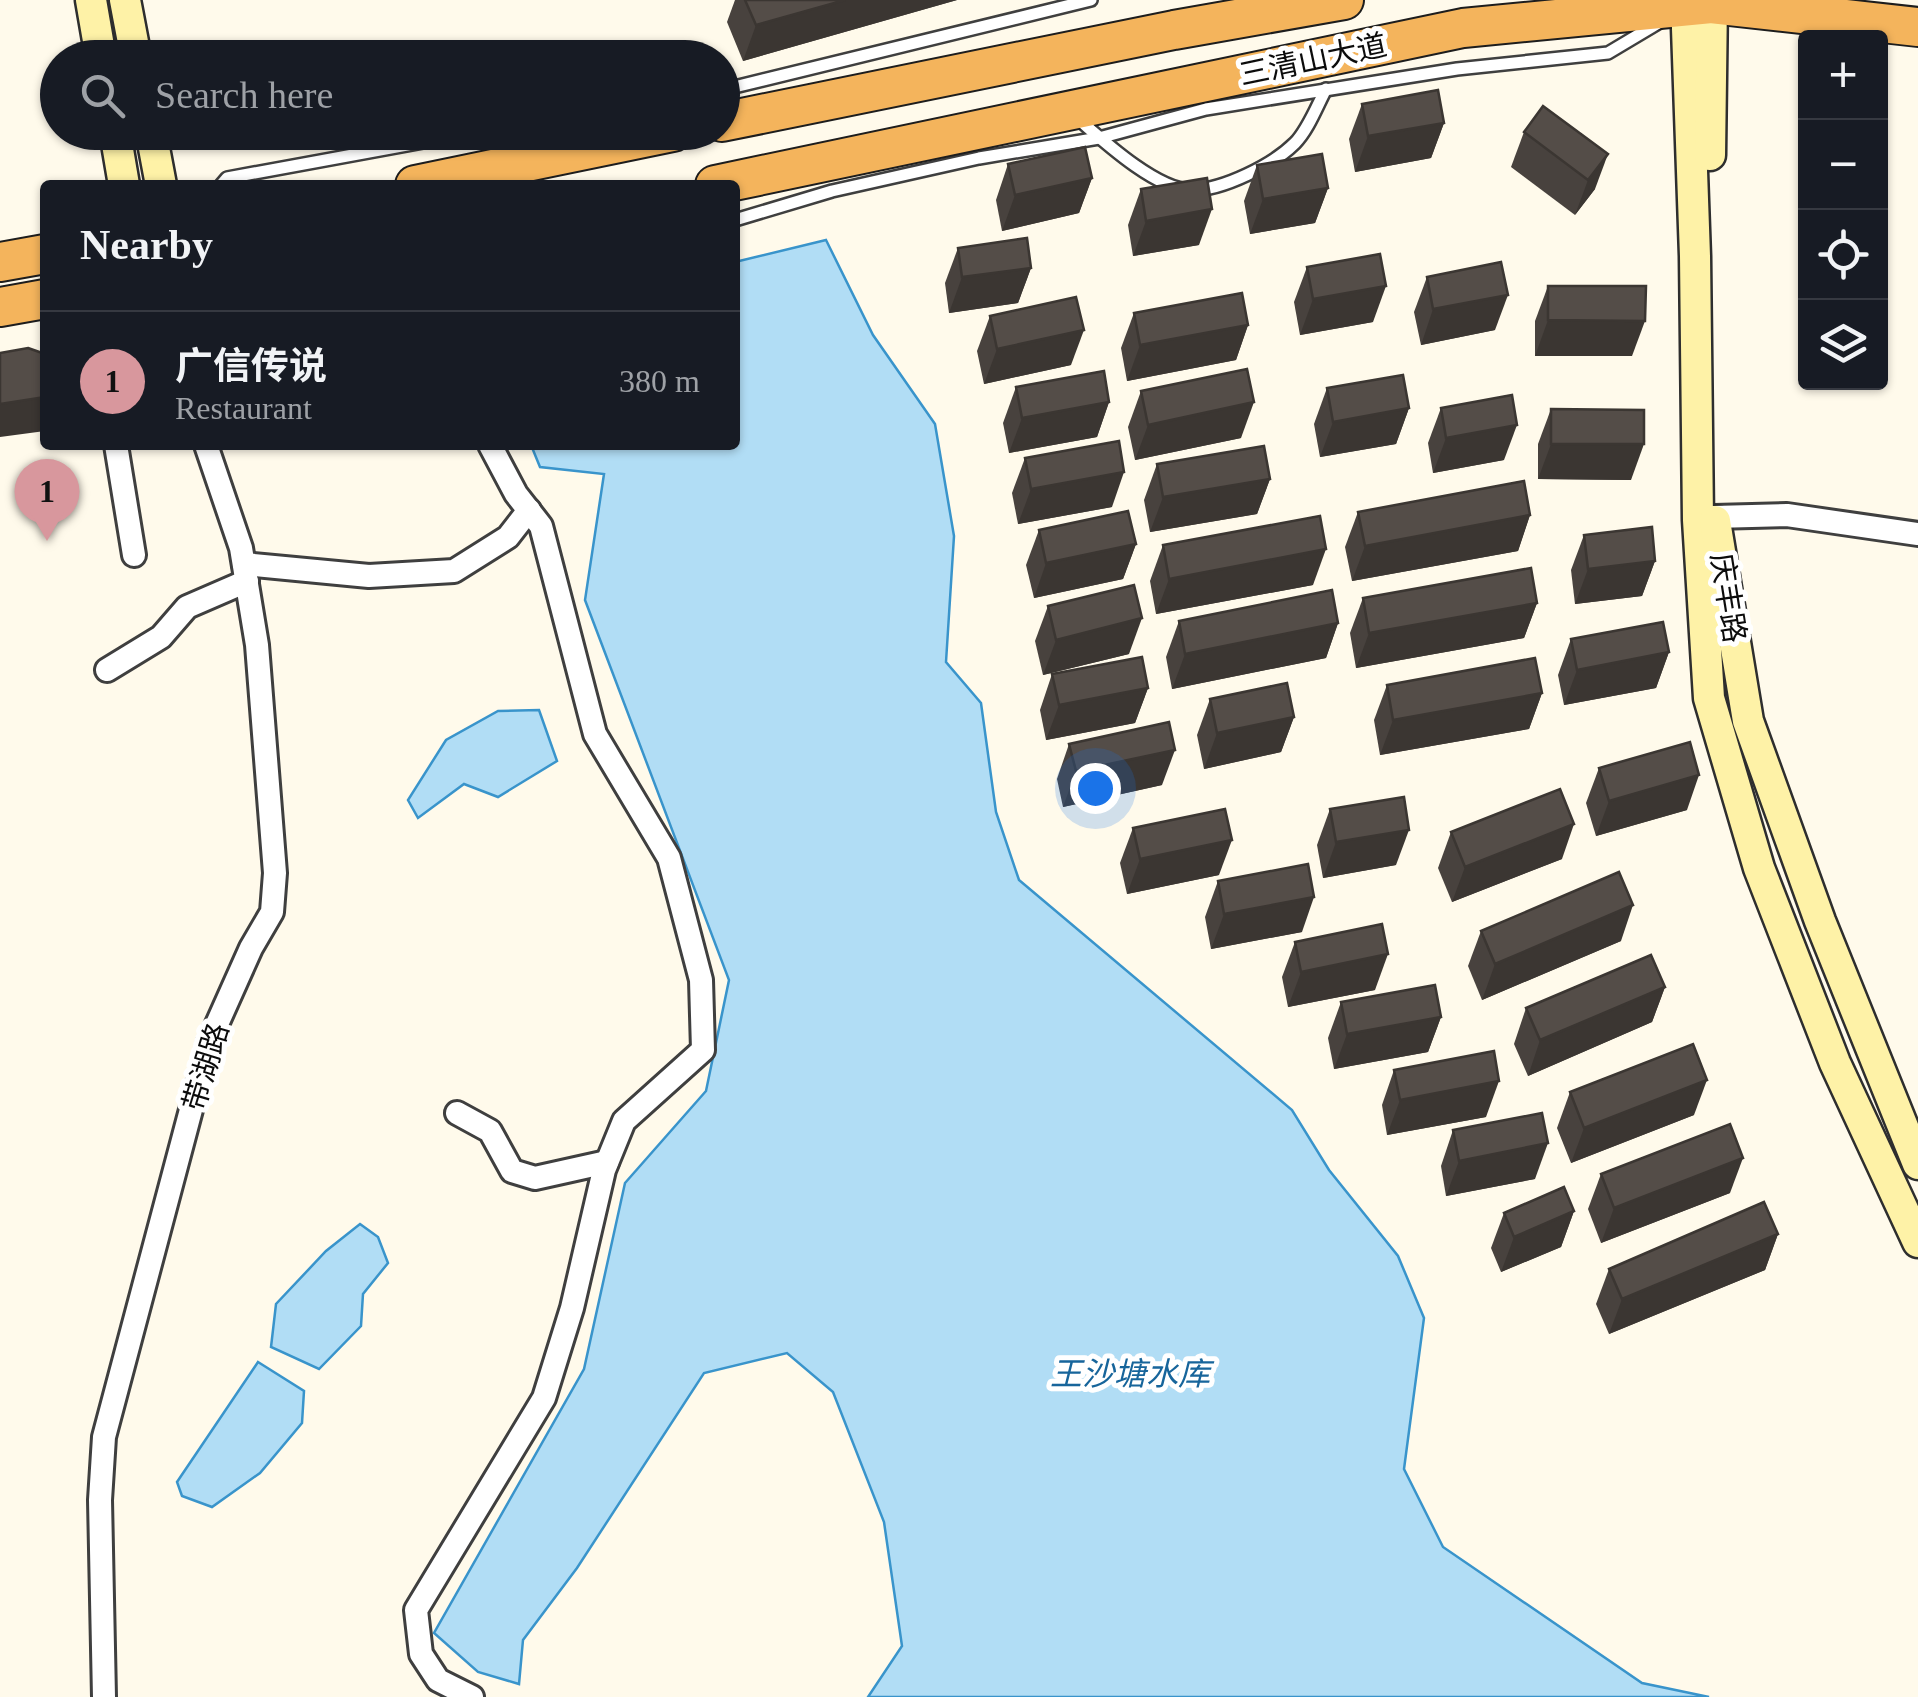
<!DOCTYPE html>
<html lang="en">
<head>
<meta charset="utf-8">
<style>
	body { margin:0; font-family:"Times New Roman","Noto Sans SC",serif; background:#242831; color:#f1f3f6 }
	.controls { position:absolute; right:30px; top:30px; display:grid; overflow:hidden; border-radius:10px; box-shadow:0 2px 8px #0004 }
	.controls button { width:90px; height:90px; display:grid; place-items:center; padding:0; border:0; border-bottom:2px solid #363941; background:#171b24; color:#f1f3f6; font:50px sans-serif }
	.you { position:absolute; left:1095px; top:788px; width:35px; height:35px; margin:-25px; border:8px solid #fff; border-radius:50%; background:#1a73e8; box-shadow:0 0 0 15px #1a73e833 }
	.badge { display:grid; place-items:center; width:65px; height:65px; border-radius:50%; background:#d8979d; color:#111; font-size:32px; font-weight:700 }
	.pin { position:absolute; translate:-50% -82px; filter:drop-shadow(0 2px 5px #0008) }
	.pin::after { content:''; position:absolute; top:52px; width:35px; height:30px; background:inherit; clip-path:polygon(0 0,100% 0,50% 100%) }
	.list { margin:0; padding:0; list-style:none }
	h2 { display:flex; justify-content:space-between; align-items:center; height:130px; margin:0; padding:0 40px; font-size:42px }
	h2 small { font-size:32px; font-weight:400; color:#9ea1a6 }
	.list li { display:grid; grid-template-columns:65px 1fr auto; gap:30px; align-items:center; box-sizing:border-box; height:140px; padding:0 40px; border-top:2px solid #363941 }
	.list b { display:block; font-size:38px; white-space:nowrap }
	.list p { margin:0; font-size:32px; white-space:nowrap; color:#9ea1a6 }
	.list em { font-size:32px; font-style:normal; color:#9ea1a6 }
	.icon { flex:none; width:55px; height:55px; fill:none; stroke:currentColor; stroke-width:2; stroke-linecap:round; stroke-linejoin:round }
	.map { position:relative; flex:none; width:1918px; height:1697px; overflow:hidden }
	.search { position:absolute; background:#171b24; box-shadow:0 2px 8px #0004; left:40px; top:40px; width:700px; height:110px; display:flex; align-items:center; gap:25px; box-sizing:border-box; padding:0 35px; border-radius:55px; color:#9ea1a6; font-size:38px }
	.panel { position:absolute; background:#171b24; box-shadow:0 2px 8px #0004; left:40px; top:180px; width:700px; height:270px; border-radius:10px }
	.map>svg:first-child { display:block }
</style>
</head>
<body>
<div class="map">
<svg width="1918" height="1697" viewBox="0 0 1918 1697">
	<rect width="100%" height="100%" fill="#fffaeb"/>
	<g fill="#b1ddf5" stroke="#3994cb" stroke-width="2.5">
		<polygon points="826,240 873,335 935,424 954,536 946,662 981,703 996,812 1019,880 1292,1110 1329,1170 1398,1256 1424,1318 1404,1469 1443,1547 1642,1683 1709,1697 868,1697 902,1646 884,1522 833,1392 787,1353 704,1373 577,1568 523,1640 519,1684 478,1672 434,1633 584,1369 625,1183 706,1091 729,980 585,600 604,474 540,467 531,445 735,445 735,262"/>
		<polygon points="539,710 557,761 498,797 464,784 418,818 408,800 446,740 498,711"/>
		<polygon points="360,1224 378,1237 388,1263 363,1294 361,1326 319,1369 271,1347 276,1304 326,1251"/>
		<polygon points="258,1362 304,1391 302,1423 260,1473 212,1507 182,1496 177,1482"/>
	</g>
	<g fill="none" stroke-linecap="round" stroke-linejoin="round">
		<g stroke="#3f3f3f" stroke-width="16">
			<g id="service">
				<polyline points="722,90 1091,0"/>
				<path d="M1076,117C1101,139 1157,191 1192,190C1223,190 1273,165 1295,143C1308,130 1317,106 1326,89"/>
				<polyline points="221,185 227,178 478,132"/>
				<polyline points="735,220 832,191 979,158 1099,138 1206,109 1457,69 1608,53 1660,22"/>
			</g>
		</g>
		<g stroke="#3f3f3f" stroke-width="28">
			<g id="minor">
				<polyline points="116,445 134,555"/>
				<polyline points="1714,517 1787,515 1918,534"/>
				<polyline points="244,564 369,576 454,571 508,537 529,510"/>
				<polyline points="107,670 161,637 187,607 247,581"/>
				<polyline points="457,1113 490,1131 512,1171 535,1178 607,1162"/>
				<polyline points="104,1697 100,1500 104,1437 209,1042 251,948 272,912 275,873 257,645 241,548 206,445"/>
				<polyline points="472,1697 438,1680 421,1654 416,1610 544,1398 572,1308 604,1170 624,1121 703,1050 701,980 669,858 595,734 541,526 516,494 490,445"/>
			</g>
		</g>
		<g stroke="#2e2e2e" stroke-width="35">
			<g id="secondary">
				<polyline points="91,0 101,58"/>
				<polyline points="125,0 136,58"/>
				<polyline points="1686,0 1695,256 1698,520 1709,698 1759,868 1835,1063 1918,1242"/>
				<polyline points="115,132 124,185"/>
				<polyline points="151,132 161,185"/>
				<polyline points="1710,155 1712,0"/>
				<polyline points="1715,521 1748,721 1820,921 1918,1164"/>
			</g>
		</g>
		<g stroke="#1d1d1d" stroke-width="42">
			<g id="trunk">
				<polyline points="722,122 1174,30 1344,0"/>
				<polyline points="415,185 673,132"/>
				<polyline points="715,185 1463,28 1711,4 1918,27"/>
				<polyline points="0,262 45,254"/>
				<polyline points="0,307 45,299"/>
			</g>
		</g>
		<use href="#service" stroke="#fff" stroke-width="11"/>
		<use href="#minor" stroke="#fff" stroke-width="22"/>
		<use href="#secondary" stroke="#fef2a7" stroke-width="30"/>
		<use href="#trunk" stroke="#f4b45c" stroke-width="38"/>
	</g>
	<g fill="#48423e">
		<polygon points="735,0 957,0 743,61 727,22"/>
		<polygon points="1362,104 1444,123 1431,158 1355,172 1349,139"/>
		<polygon points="1543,106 1595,189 1575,215 1511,167 1524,132"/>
		<polygon points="1008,164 1092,178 1079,213 1002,231 996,200"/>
		<polygon points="1257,165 1328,188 1315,223 1250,234 1244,201"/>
		<polygon points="1141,189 1199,245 1133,256 1128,225"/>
		<polygon points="958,248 1031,268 1018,303 949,313 945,283"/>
		<polygon points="1307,267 1373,322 1300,335 1294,302"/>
		<polygon points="1427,277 1495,330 1421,345 1414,312"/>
		<polygon points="1548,286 1632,356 1535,356 1535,321"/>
		<polygon points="1134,313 1248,325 1236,360 1127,381 1121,348"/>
		<polygon points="990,316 1071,365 984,384 977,351"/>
		<polygon points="1016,387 1109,402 1097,437 1009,453 1003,423"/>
		<polygon points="1327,388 1409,408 1396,444 1320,457 1314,424"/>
		<polygon points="1141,391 1241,438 1135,460 1128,427"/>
		<polygon points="1441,408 1504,460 1433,473 1428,443"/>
		<polygon points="1551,409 1631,480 1538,479 1538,444"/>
		<polygon points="1025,458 1112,507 1018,524 1012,493"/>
		<polygon points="1157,464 1270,479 1257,514 1150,532 1144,500"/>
		<polygon points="1358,512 1530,515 1518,551 1352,581 1345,547"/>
		<polygon points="1039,530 1136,544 1123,579 1034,598 1026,565"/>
		<polygon points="1584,535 1655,561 1642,596 1575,604 1571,570"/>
		<polygon points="1163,545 1313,585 1156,614 1150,581"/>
		<polygon points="1363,598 1537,603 1524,638 1356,668 1350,633"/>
		<polygon points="1048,606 1129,654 1043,675 1035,641"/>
		<polygon points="1179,621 1338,623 1326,658 1172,689 1166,657"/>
		<polygon points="1571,639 1669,652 1656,688 1564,705 1558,675"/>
		<polygon points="1052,674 1148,688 1135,723 1046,740 1040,710"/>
		<polygon points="1387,685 1542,693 1529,729 1380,755 1374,720"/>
		<polygon points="1210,699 1294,717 1281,752 1204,769 1197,735"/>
		<polygon points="1069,744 1162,785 1063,807 1057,779"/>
		<polygon points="1599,768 1687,810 1596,836 1586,803"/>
		<polygon points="1330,809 1396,865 1323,878 1317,845"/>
		<polygon points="1133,828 1219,875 1127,894 1120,863"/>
		<polygon points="1451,832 1562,859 1452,902 1438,868"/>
		<polygon points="1218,881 1302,932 1211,949 1205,917"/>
		<polygon points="1481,931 1621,941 1482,1000 1468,966"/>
		<polygon points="1295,942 1375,990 1288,1007 1282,977"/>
		<polygon points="1665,987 1652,1022 1528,1076 1514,1044 1526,1008"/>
		<polygon points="1341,1002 1441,1017 1428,1052 1334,1069 1328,1038"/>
		<polygon points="1394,1070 1486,1117 1387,1135 1382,1105"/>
		<polygon points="1570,1092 1694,1115 1571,1163 1557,1128"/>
		<polygon points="1453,1130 1535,1179 1446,1196 1441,1166"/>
		<polygon points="1601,1174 1730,1193 1601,1243 1588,1209"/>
		<polygon points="1574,1211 1561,1247 1501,1272 1491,1248 1504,1213"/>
		<polygon points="1778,1234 1765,1270 1609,1334 1596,1304 1609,1269"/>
	</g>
	<g fill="#3b3632">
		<polygon points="845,0 957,0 743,61 756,25"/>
		<polygon points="1444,123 1431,158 1355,172 1368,136"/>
		<polygon points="1608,154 1595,189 1575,215 1588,180"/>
		<polygon points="1092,178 1079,213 1002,231 1015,195"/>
		<polygon points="1328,188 1315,223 1250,234 1263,199"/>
		<polygon points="1212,209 1199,245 1133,256 1146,221"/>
		<polygon points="1031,268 1018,303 949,313 962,277"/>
		<polygon points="1386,286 1373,322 1300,335 1313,299"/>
		<polygon points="1508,295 1495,330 1421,345 1433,309"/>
		<polygon points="1548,320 1645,321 1632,356 1535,356"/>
		<polygon points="1248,325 1236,360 1127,381 1140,345"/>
		<polygon points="1084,330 1071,365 984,384 997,349"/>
		<polygon points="45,397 45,431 0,437 0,404"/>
		<polygon points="1109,402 1097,437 1009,453 1022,418"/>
		<polygon points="1254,402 1241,438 1135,460 1148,425"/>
		<polygon points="1409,408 1396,444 1320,457 1333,422"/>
		<polygon points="1517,425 1504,460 1433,473 1446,438"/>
		<polygon points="1551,444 1644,444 1631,480 1538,479"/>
		<polygon points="1124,472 1112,507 1018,524 1031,489"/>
		<polygon points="1270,479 1257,514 1150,532 1163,497"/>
		<polygon points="1530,515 1518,551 1352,581 1365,546"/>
		<polygon points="1136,544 1123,579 1034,598 1046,563"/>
		<polygon points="1326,549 1313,585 1156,614 1169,579"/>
		<polygon points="1655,561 1642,596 1575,604 1588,569"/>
		<polygon points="1537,603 1524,638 1356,668 1369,633"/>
		<polygon points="1142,618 1129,654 1043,675 1056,640"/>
		<polygon points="1338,623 1326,658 1172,689 1185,654"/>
		<polygon points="1669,652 1656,688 1564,705 1577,670"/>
		<polygon points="1148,688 1135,723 1046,740 1059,705"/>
		<polygon points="1542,693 1529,729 1380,755 1393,720"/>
		<polygon points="1294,717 1281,752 1204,769 1217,733"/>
		<polygon points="1175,750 1162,785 1063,807 1076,771"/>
		<polygon points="1699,775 1687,810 1596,836 1609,801"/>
		<polygon points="1574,824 1562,859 1452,902 1465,867"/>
		<polygon points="1409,830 1396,865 1323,878 1336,842"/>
		<polygon points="1232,840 1219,875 1127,894 1140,859"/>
		<polygon points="1314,897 1302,932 1211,949 1224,914"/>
		<polygon points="1633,905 1621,941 1482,1000 1495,964"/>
		<polygon points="1388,954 1375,990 1288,1007 1301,972"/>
		<polygon points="1665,987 1652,1022 1528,1076 1540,1040"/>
		<polygon points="1441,1017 1428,1052 1334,1069 1347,1034"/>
		<polygon points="1707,1080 1694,1115 1571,1163 1584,1128"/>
		<polygon points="1499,1081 1486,1117 1387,1135 1400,1100"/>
		<polygon points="1548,1143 1535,1179 1446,1196 1459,1161"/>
		<polygon points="1743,1158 1730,1193 1601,1243 1614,1208"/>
		<polygon points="1574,1211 1561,1247 1501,1272 1514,1237"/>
		<polygon points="1778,1234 1765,1270 1609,1334 1622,1299"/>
	</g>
	<g fill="#544d48" stroke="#3b3632" stroke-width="2.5">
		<polygon points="745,0 845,0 756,25"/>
		<polygon points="1438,90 1444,123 1368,136 1362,104"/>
		<polygon points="1543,106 1608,154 1588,180 1524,132"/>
		<polygon points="1085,147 1092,178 1015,195 1008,164"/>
		<polygon points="1322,154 1328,188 1263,199 1257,165"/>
		<polygon points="1207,178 1212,209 1146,221 1141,189"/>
		<polygon points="1027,238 1031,268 962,277 958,248"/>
		<polygon points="1380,254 1386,286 1313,299 1307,267"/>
		<polygon points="1501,262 1508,295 1433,309 1427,277"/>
		<polygon points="1548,286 1646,286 1645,321 1548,320"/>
		<polygon points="1242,293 1248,325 1140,345 1134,313"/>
		<polygon points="1076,297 1084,330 997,349 990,316"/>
		<polygon points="28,348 45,354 45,397 0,404 0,353"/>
		<polygon points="1247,369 1254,402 1148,425 1141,391"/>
		<polygon points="1104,371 1109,402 1022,418 1016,387"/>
		<polygon points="1403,375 1409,408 1333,422 1327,388"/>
		<polygon points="1512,395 1517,425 1446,438 1441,408"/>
		<polygon points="1551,409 1644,410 1644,444 1551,444"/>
		<polygon points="1119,441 1124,472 1031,489 1025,458"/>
		<polygon points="1264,446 1270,479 1163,497 1157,464"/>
		<polygon points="1524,481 1530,515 1365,546 1358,512"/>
		<polygon points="1128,511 1136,544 1046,563 1039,530"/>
		<polygon points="1320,516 1326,549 1169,579 1163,545"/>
		<polygon points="1652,527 1655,561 1588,569 1584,535"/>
		<polygon points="1531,568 1537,603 1369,633 1363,598"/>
		<polygon points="1134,585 1142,618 1056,640 1048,606"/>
		<polygon points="1332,590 1338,623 1185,654 1179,621"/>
		<polygon points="1663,622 1669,652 1577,670 1571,639"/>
		<polygon points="1142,657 1148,688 1059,705 1052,674"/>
		<polygon points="1535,658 1542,693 1393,720 1387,685"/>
		<polygon points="1287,683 1294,717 1217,733 1210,699"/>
		<polygon points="1169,722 1175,750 1076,771 1069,744"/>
		<polygon points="1690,742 1699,775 1609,801 1599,768"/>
		<polygon points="1560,789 1574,824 1465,867 1451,832"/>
		<polygon points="1404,797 1409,830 1336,842 1330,809"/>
		<polygon points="1225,809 1232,840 1140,859 1133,828"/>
		<polygon points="1308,864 1314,897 1224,914 1218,881"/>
		<polygon points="1619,872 1633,905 1495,964 1481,931"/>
		<polygon points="1382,924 1388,954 1301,972 1295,942"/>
		<polygon points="1651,955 1665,987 1540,1040 1526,1008"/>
		<polygon points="1435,985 1441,1017 1347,1034 1341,1002"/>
		<polygon points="1693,1044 1707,1080 1584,1128 1570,1092"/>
		<polygon points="1494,1051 1499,1081 1400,1100 1394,1070"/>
		<polygon points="1542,1113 1548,1143 1459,1161 1453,1130"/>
		<polygon points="1730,1124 1743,1158 1614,1208 1601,1174"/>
		<polygon points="1564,1187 1574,1211 1514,1237 1504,1213"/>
		<polygon points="1764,1202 1778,1234 1622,1299 1609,1269"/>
	</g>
	<g text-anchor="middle" stroke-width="10" stroke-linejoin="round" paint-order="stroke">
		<g font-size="30" fill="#0c0c0c" stroke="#fff">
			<text transform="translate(1313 60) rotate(-12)" y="10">三清山大道</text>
			<text transform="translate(1728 598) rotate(81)" y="10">庆丰路</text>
			<text transform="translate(206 1067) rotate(-73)" y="10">带湖路</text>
		</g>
		<g font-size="32" font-style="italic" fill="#17659b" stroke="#fff">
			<text x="1130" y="1385">王沙塘水库</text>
		</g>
	</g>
</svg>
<div class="controls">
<button>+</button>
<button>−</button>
<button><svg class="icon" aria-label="locate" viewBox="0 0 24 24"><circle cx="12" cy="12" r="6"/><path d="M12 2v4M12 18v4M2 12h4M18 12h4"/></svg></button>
<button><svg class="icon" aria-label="layers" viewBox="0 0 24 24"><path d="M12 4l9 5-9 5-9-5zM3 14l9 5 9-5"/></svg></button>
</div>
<div class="you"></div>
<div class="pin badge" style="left:47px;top:541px">1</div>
<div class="search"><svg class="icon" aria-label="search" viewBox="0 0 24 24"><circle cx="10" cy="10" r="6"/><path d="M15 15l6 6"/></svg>Search here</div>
<section class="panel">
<h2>Nearby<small></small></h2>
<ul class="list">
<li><span class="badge">1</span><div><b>广信传说</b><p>Restaurant</p></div><em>380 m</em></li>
</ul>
</section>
</div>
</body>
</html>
